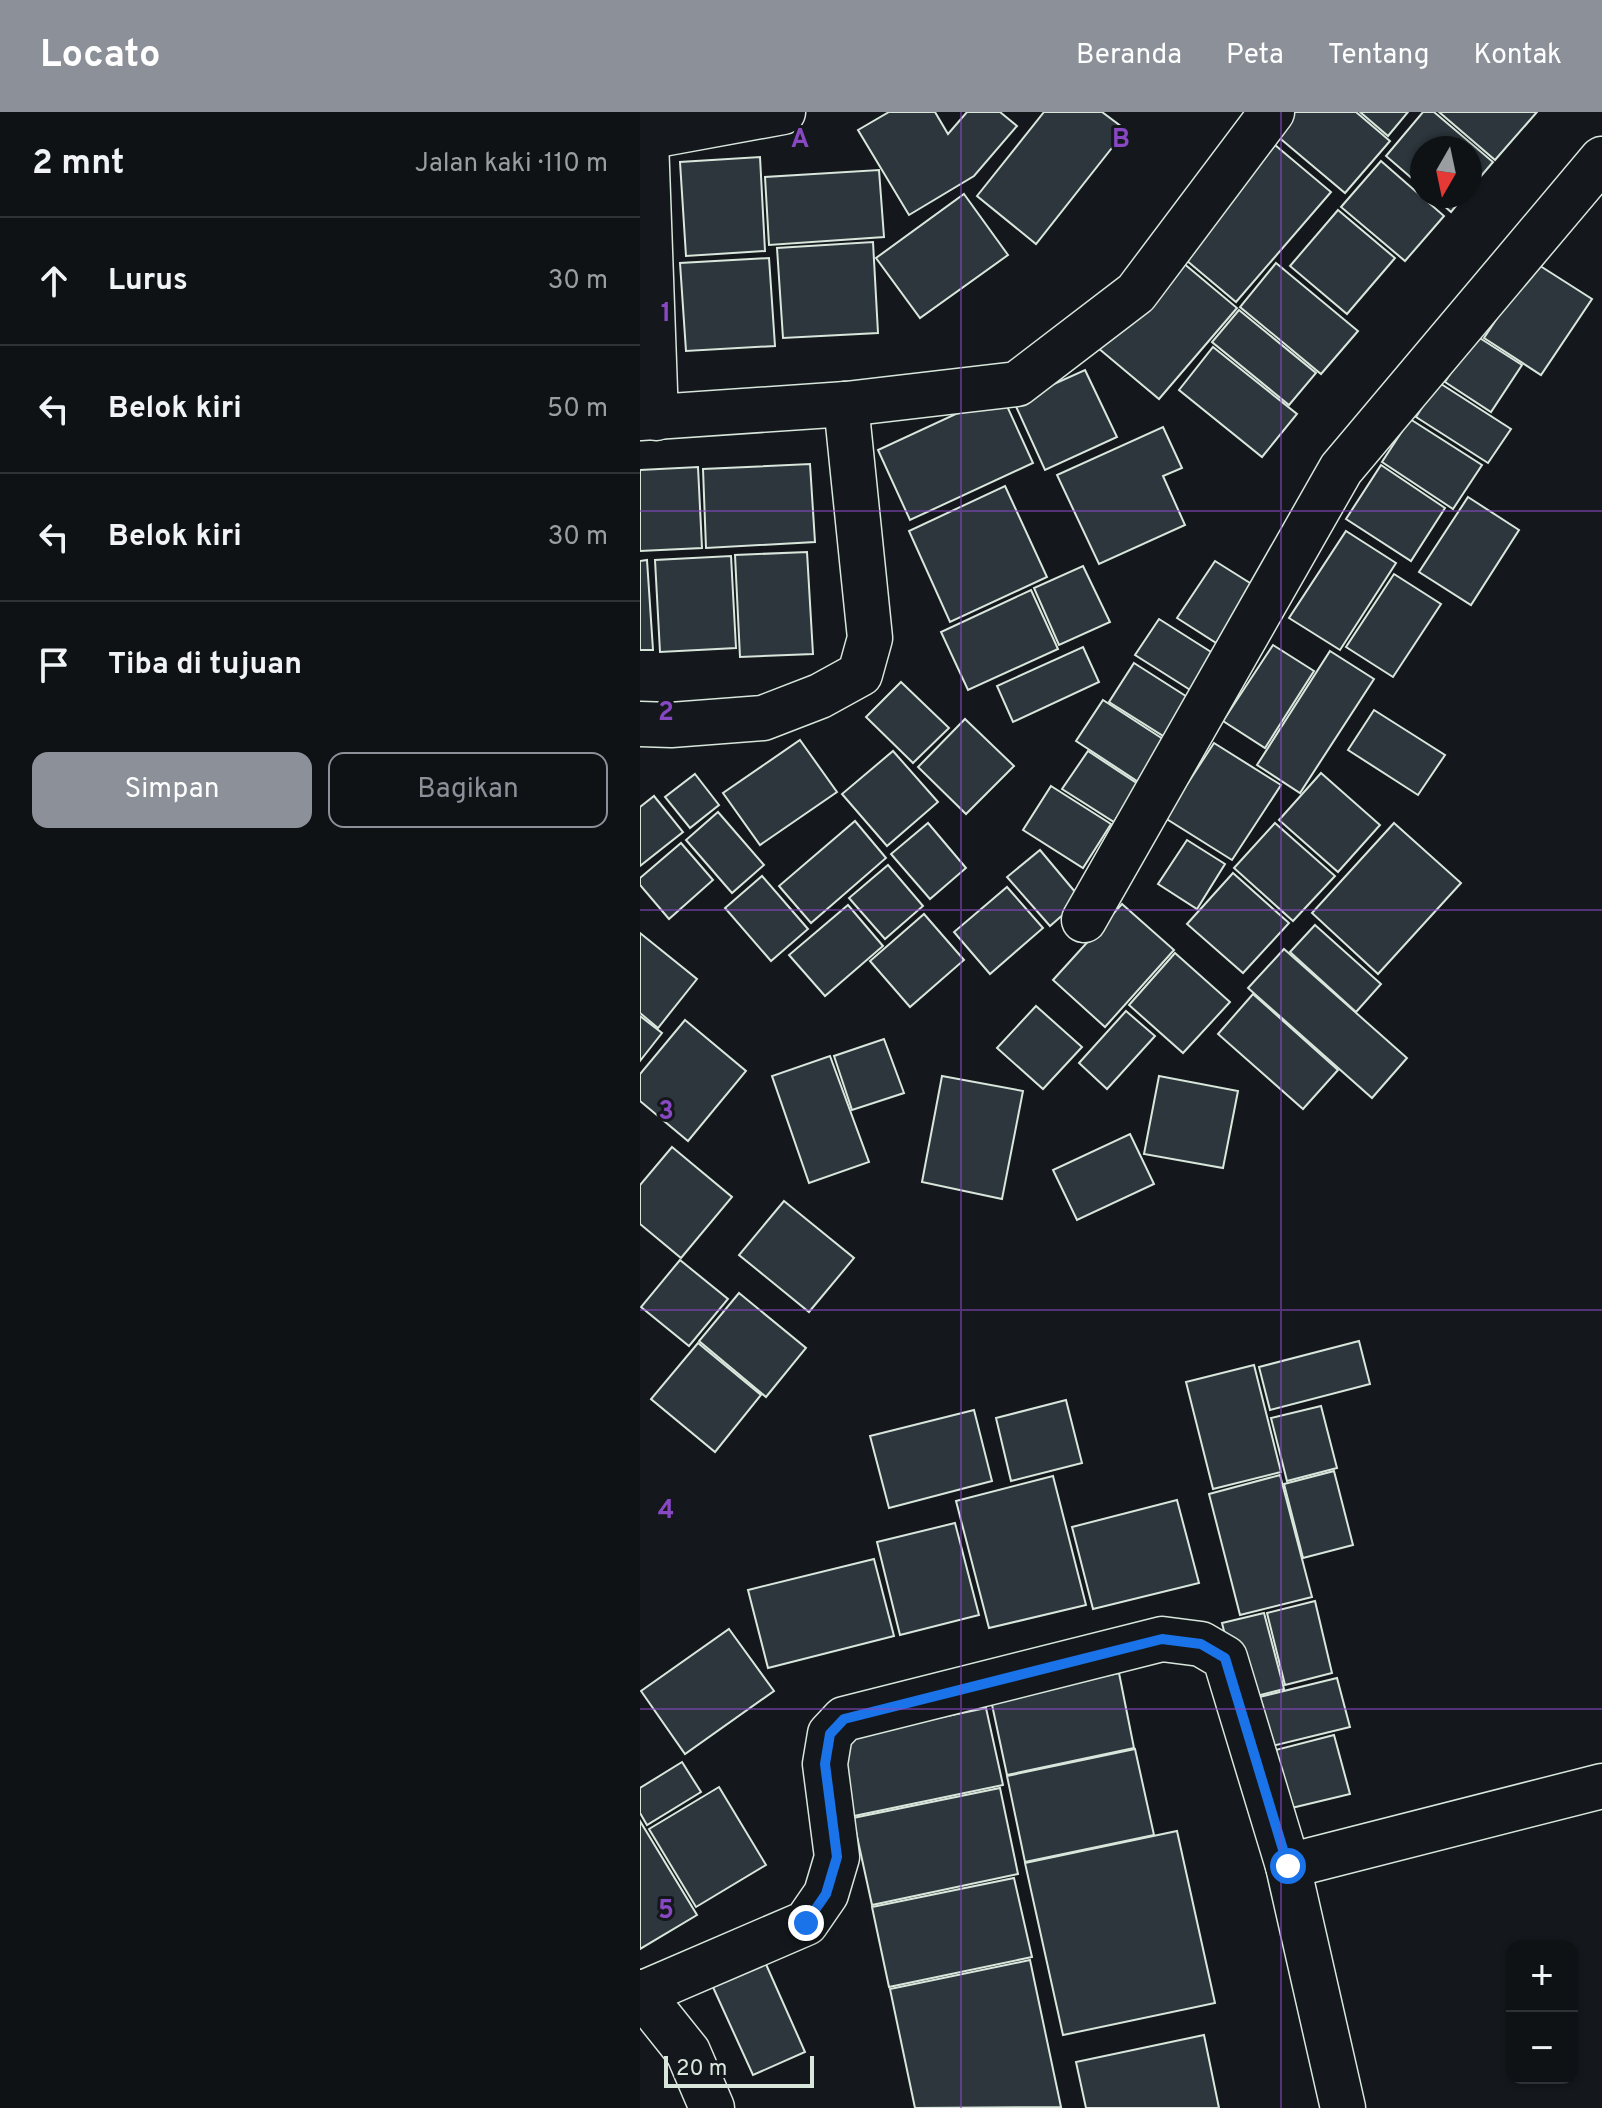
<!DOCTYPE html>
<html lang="id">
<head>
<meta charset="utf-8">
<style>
	body { margin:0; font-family:Overpass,sans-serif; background:#181b1e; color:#f1f3f6 }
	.controls { position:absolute; right:24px; bottom:24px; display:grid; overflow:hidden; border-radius:16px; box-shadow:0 2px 6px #0004 }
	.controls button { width:72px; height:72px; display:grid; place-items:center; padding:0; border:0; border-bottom:2px solid #2f3234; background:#0f1215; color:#f1f3f6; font:40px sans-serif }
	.compass { position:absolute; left:770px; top:24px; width:72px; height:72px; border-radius:50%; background:#0f1215; box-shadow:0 2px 6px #0004; rotate:189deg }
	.scale { position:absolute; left:24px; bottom:20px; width:150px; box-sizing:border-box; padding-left:8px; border:4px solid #d8e6dc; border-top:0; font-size:22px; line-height:28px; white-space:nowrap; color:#d8e6dc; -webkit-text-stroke:6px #14181c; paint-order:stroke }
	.stop { position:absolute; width:24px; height:24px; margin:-18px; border:6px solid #1a73e8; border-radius:50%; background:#fff }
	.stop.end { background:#1a73e8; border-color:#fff; box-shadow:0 2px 8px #0008 }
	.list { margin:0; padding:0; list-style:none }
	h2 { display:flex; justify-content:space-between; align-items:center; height:104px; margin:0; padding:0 32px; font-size:34px }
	h2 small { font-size:26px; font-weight:400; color:#9b9ea0 }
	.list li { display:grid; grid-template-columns:52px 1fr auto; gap:24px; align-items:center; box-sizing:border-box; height:128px; padding:0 32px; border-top:2px solid #2f3234 }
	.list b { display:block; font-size:30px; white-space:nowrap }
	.list em { font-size:26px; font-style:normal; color:#9b9ea0 }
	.actions { display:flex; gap:16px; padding:24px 32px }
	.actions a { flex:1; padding:18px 0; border:2px solid #8c9099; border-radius:16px; text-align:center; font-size:28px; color:#8c9099 }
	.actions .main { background:#8c9099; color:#fff }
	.icon { flex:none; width:44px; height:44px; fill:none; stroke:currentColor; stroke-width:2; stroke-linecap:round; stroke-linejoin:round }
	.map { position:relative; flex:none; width:962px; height:1996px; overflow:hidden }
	header { display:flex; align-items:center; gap:48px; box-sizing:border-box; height:112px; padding:0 40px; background:#8c9099; color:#fff }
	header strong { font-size:38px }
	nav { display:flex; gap:44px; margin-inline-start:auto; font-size:28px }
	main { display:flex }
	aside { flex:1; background:#0f1215 }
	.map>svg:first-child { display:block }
</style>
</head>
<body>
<header>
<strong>Locato</strong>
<nav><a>Beranda</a><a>Peta</a><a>Tentang</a><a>Kontak</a></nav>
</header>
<main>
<aside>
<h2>2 mnt<small>Jalan kaki · 110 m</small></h2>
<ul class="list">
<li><svg class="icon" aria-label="ahead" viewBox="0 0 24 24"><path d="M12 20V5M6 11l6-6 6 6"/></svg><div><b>Lurus</b></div><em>30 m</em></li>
<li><svg class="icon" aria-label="left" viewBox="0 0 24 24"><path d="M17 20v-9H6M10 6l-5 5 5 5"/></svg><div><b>Belok kiri</b></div><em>50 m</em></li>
<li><svg class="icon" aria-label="left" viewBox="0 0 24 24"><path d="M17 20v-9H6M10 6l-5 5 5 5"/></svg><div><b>Belok kiri</b></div><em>30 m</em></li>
<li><svg class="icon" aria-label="arrive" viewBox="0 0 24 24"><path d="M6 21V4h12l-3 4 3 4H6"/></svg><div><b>Tiba di tujuan</b></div></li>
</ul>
<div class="actions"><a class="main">Simpan</a><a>Bagikan</a></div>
</aside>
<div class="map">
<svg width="962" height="1996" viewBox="0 0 962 1996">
	<rect width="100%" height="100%" fill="#14181c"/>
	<g fill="#2c363c" stroke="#d8e6dc" stroke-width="2">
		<polygon points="249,0 295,0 308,22 327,0 360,0 377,14 334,64 269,103 218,18"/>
		<polygon points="404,0 462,0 486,18 396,132 337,84"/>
		<polygon points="646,0 716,0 750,29 705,81 630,18"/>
		<polygon points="720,0 768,0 748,24"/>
		<polygon points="783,0 794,0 853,50 830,77 830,36 782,36 782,75 746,44"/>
		<polygon points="799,0 897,0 855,48"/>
		<polygon points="635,33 691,80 596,190 540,143"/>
		<polygon points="120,45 125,139 46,144 40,50"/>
		<polygon points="741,49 804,104 765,149 701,95"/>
		<polygon points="239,58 244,125 129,133 125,65"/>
		<polygon points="324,82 368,143 280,206 236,146"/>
		<polygon points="793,84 824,84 811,100"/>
		<polygon points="698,98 755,146 707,202 650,154"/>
		<polygon points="233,130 238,221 143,226 137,136"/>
		<polygon points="536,145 597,196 519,287 458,236"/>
		<polygon points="129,146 135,234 46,239 40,151"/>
		<polygon points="894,150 952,187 901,263 844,226"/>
		<polygon points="636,151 718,219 681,262 600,195"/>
		<polygon points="599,198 676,261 649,293 572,230"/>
		<polygon points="835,223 882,253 851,300 805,270"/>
		<polygon points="573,235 657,302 622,345 539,278"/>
		<polygon points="445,258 477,325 405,358 374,290"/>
		<polygon points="798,270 871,317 848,351 776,305"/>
		<polygon points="361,281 393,351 270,408 238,338"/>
		<polygon points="770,307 842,353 813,397 742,350"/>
		<polygon points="523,315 542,356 523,364 545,413 459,452 417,363"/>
		<polygon points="170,352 175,430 66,436 63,357"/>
		<polygon points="741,353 805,396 771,449 706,407"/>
		<polygon points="58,355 62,436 0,439 0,358"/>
		<polygon points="365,374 407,465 310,510 269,419"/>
		<polygon points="828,385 879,418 831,493 779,460"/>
		<polygon points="706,419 756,451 700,538 649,506"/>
		<polygon points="167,440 173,542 100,545 95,443"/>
		<polygon points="91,444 96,536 20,540 15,448"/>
		<polygon points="7,448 13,538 0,538 0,449"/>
		<polygon points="575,449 618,476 581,534 537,506"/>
		<polygon points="443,454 470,510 419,533 394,476"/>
		<polygon points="754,462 801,492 753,565 706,535"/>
		<polygon points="391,478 418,537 328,578 301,520"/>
		<polygon points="519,507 579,545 555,581 495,543"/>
		<polygon points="633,533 674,559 625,636 583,609"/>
		<polygon points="443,535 459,570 373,610 357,574"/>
		<polygon points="690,539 734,567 660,681 617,653"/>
		<polygon points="494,551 552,588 528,627 469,590"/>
		<polygon points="261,570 309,616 273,651 226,605"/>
		<polygon points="463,588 526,629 500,671 436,629"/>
		<polygon points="734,598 805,643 778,683 708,638"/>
		<polygon points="325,607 374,654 326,702 278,655"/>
		<polygon points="160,628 197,680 120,733 83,681"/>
		<polygon points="574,631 641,673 592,748 525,706"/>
		<polygon points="253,639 298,690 247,734 202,682"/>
		<polygon points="448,639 498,672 474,710 422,677"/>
		<polygon points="681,661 740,713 698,760 639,708"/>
		<polygon points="55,662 79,693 50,716 25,685"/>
		<polygon points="411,674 471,712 443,756 383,718"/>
		<polygon points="14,684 43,720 0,754 0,695"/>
		<polygon points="78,700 124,753 92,781 46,728"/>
		<polygon points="215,709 246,746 171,811 139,774"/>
		<polygon points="288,711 326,756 290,787 251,742"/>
		<polygon points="635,711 695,764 653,809 594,756"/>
		<polygon points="754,711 821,771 738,862 672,801"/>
		<polygon points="547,728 585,752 557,797 518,772"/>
		<polygon points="41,731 73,768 29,807 0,773 0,766"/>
		<polygon points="400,738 441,787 410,814 367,765"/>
		<polygon points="248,753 283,794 245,827 209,786"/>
		<polygon points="593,761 649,811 603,861 547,812"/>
		<polygon points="122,764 168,817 131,849 85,796"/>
		<polygon points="367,775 403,816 350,862 314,820"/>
		<polygon points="482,792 534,838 465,915 413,868"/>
		<polygon points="208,793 243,834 185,884 149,843"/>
		<polygon points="284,802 324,848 270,895 230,849"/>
		<polygon points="675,813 741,872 716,900 650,840"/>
		<polygon points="0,821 57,867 18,916 0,901"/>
		<polygon points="644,837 767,946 732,986 608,876"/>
		<polygon points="535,841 590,890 543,941 489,893"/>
		<polygon points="613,882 698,958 663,997 578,922"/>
		<polygon points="396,894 442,935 403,977 357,936"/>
		<polygon points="486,899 515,924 467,977 439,951"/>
		<polygon points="0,904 22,921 0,949"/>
		<polygon points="45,908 106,959 48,1029 0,989 0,962"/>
		<polygon points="244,927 264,981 212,998 194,944"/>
		<polygon points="190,944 229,1050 169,1071 132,964"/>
		<polygon points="302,964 383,979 362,1087 282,1070"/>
		<polygon points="519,964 598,979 583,1056 504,1042"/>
		<polygon points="490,1022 514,1072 437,1108 413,1058"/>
		<polygon points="32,1035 92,1085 41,1146 0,1112 0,1073"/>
		<polygon points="144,1089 214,1146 169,1200 99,1143"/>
		<polygon points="40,1148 88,1187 49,1234 1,1195"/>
		<polygon points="99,1181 166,1236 126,1285 59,1229"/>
		<polygon points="719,1229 730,1272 630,1298 619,1255"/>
		<polygon points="58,1231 121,1283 75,1340 11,1287"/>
		<polygon points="614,1253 641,1360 573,1377 546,1270"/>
		<polygon points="426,1288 442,1351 371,1369 356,1306"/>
		<polygon points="681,1294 697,1356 647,1369 631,1306"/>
		<polygon points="334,1298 352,1369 249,1396 230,1324"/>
		<polygon points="694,1359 713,1433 663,1446 644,1372"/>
		<polygon points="640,1363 672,1485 600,1503 569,1382"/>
		<polygon points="413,1364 446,1493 349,1516 316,1389"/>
		<polygon points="537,1388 559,1471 453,1497 432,1415"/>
		<polygon points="315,1411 339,1503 260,1523 237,1430"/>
		<polygon points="234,1447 254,1524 128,1556 108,1478"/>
		<polygon points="675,1489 692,1561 645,1573 627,1501"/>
		<polygon points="624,1501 644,1577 601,1588 582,1511"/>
		<polygon points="89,1517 134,1579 45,1642 1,1579"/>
		<polygon points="479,1561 494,1636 367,1663 351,1588"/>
		<polygon points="697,1566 710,1615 616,1638 603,1589"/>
		<polygon points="346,1596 363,1673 214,1704 197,1627"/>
		<polygon points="694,1623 710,1682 639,1699 624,1641"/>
		<polygon points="495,1637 514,1723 385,1750 367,1664"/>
		<polygon points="42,1650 61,1680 7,1713 0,1701 0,1676"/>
		<polygon points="79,1675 126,1753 56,1795 9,1717"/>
		<polygon points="360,1676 378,1762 232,1793 213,1706"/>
		<polygon points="0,1709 57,1803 0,1837"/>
		<polygon points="537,1719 575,1891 423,1923 385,1751"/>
		<polygon points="374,1766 392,1845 249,1875 232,1795"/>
		<polygon points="390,1848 421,1995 275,1996 250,1877"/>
		<polygon points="125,1850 165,1940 113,1963 72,1873"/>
		<polygon points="564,1923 579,1996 446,1996 436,1950"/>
	</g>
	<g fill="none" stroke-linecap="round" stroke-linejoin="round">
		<g stroke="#d8e6dc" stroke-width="47">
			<g id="street">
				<polyline points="5,0 16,306"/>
				<polyline points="6,25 143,0"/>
				<polyline points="0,306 206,292 377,272 496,181 632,0"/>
				<polyline points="0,612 31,613 123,606 180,584 220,562 230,526 206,292"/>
				<polyline points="444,808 701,357 962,47"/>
				<polyline points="648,1754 962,1674"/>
				<polyline points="1,1882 166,1811 186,1782 197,1745 185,1652 190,1622 204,1607 522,1527 561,1532 585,1546 648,1754 703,1996"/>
			</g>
		</g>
		<g stroke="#d8e6dc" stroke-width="47">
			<polyline id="highway" points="0,1880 48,1940 72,1996"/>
		</g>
		<use href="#street" stroke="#14181c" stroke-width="44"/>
		<use href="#highway" stroke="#14181c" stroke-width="44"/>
	</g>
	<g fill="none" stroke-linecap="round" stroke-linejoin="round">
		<polyline stroke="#1a73e8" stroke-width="10" points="166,1811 186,1782 197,1745 185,1652 190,1622 204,1607 522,1527 561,1532 585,1546 648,1754"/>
	</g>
	<path fill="none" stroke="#8948c3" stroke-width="2" stroke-opacity="0.55" d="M321,0V1996M641,0V1996M0,399H962M0,798H962M0,1198H962M0,1597H962"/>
	<g font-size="26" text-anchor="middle" font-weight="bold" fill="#8948c3" stroke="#14181c" stroke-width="6" stroke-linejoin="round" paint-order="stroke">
		<text x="160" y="35">A</text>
		<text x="481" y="35">B</text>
		<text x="26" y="209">1</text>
		<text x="26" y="608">2</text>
		<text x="26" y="1007">3</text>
		<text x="26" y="1406">4</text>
		<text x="26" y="1806">5</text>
	</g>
</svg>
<div class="controls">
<button>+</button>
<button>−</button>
</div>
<svg class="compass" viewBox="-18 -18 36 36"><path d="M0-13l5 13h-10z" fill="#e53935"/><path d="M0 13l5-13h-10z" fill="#9b9ea0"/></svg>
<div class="scale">20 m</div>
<div class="stop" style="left:648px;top:1754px"></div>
<div class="stop end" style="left:166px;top:1811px"></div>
</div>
</main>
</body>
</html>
